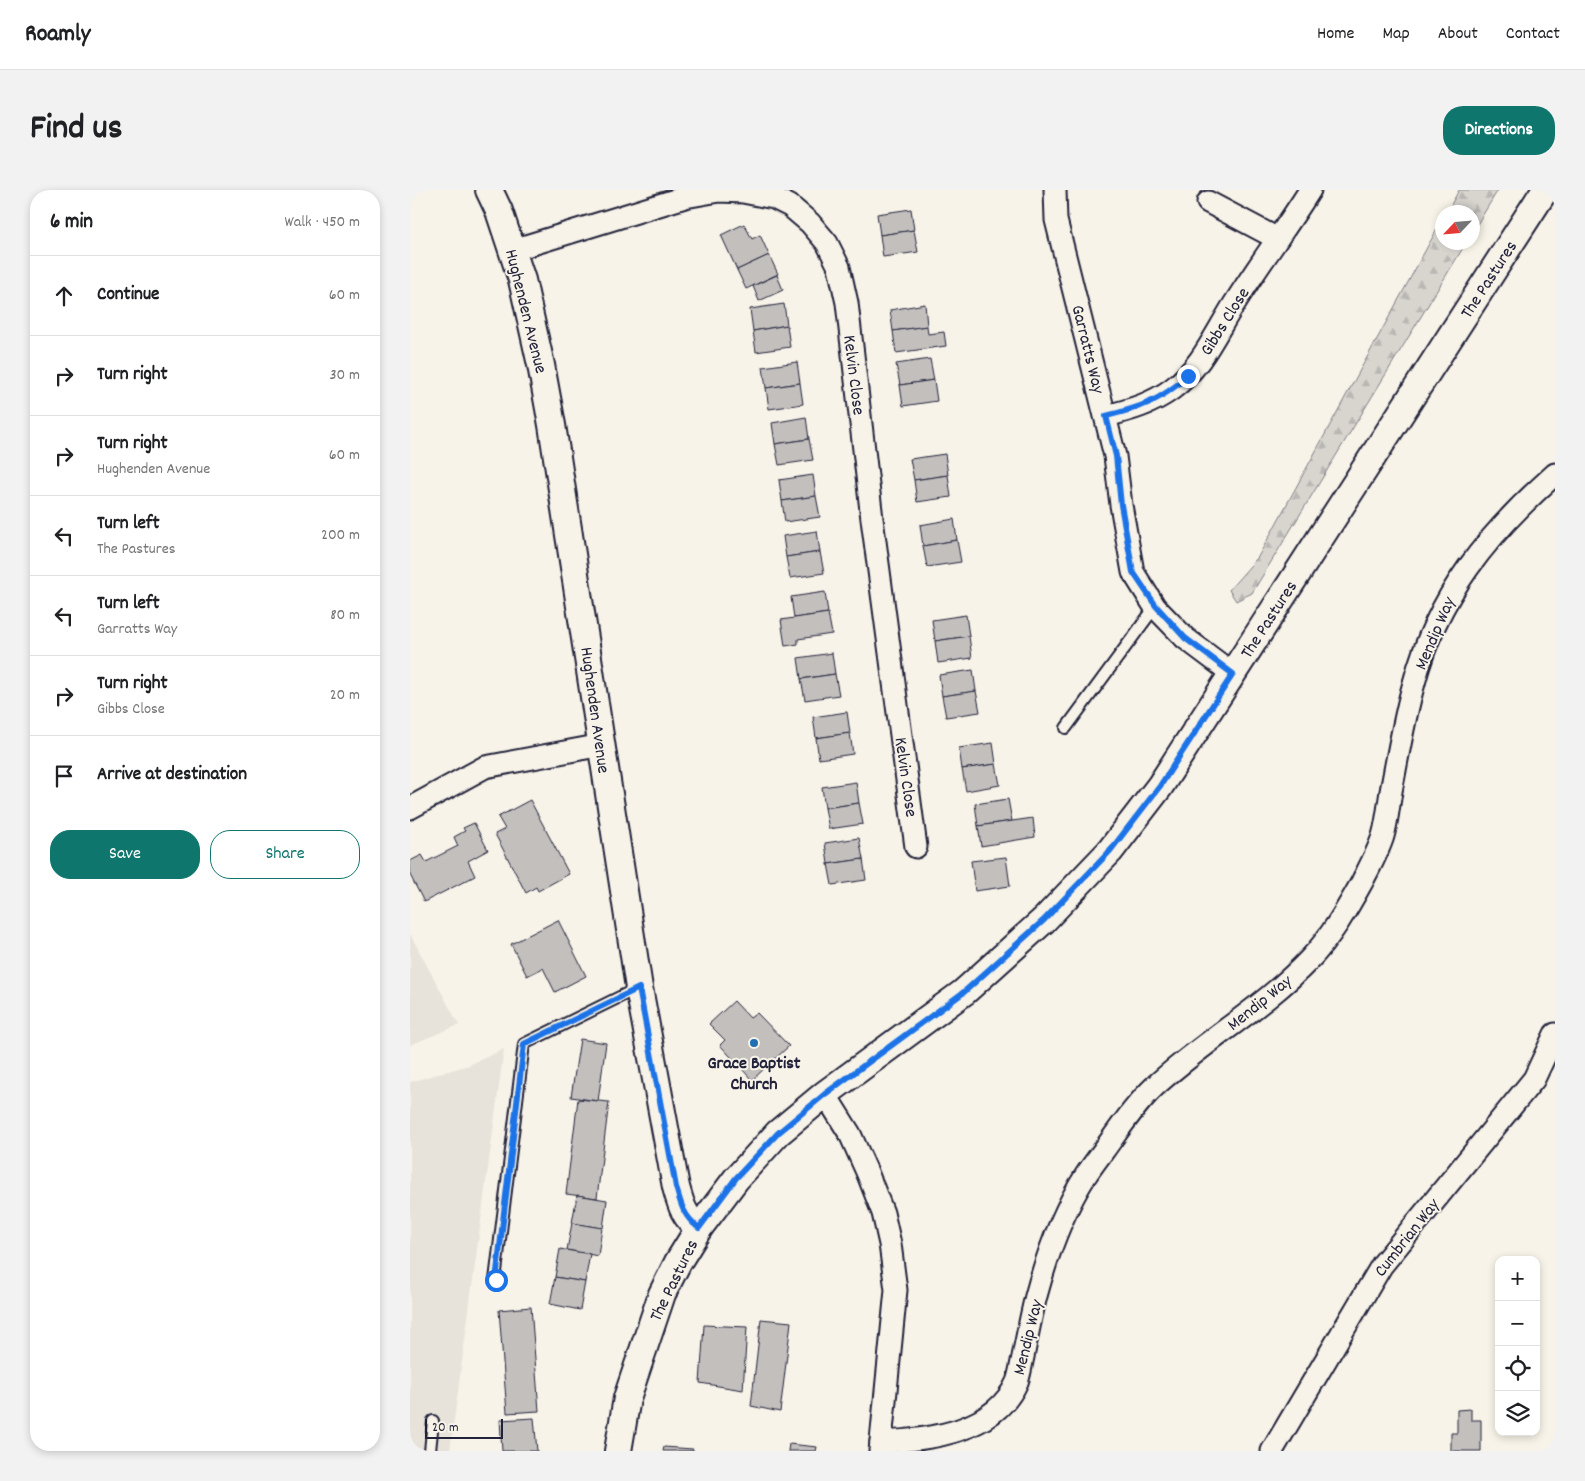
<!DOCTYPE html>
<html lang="en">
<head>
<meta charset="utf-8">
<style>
	body { margin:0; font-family:Dekko,sans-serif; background:#f2f2f2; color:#202124 }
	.controls { position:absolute; right:15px; bottom:15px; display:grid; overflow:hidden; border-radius:10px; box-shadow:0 2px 8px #0003 }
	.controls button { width:45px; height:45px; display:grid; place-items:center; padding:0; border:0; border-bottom:1px solid #e0e0e0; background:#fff; color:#202124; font:25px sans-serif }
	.compass { position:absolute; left:1025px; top:15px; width:45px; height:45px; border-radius:50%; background:#fff; box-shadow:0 2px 8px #0003; rotate:244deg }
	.scale { position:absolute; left:15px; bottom:12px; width:78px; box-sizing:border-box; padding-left:5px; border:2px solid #22223b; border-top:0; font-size:14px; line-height:18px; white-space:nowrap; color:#22223b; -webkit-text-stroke:4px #f7f3e8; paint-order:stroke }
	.stop { position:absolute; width:15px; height:15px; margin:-11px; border:4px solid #1a73e8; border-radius:50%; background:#fff }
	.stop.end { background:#1a73e8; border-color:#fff; box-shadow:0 1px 5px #0008 }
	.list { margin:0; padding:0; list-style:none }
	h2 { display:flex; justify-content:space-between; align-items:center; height:65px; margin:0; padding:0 20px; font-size:21px }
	h2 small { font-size:16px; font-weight:400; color:#757577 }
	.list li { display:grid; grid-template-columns:32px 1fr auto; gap:15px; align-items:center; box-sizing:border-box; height:80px; padding:0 20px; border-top:1px solid #e0e0e0 }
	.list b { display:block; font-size:19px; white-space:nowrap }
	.list p { margin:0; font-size:16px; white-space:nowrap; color:#757577 }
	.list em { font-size:16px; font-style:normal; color:#757577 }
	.actions { display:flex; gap:10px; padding:15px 20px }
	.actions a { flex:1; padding:11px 0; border:1px solid #0f766e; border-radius:20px; text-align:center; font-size:18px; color:#0f766e }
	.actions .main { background:#0f766e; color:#fff }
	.icon { flex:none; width:28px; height:28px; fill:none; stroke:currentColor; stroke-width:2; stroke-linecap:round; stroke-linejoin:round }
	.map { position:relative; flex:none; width:1145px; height:1261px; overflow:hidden; border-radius:20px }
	header { display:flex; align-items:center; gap:30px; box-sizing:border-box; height:70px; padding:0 25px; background:#fff; border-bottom:1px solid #e0e0e0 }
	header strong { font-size:24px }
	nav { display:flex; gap:28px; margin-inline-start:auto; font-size:18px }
	.intro { display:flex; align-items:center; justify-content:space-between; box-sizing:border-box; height:120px; padding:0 30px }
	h1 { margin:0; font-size:35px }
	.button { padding:12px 22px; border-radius:20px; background:#0f766e; color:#fff; font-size:18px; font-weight:700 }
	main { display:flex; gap:30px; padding:0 30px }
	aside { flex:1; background:#fff; border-radius:20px; box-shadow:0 2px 8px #0003 }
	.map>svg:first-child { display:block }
</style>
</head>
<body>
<header>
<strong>Roamly</strong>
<nav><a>Home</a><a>Map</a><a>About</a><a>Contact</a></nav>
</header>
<div class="intro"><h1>Find us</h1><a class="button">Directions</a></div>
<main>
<aside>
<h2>6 min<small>Walk · 450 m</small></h2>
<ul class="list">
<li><svg class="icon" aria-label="ahead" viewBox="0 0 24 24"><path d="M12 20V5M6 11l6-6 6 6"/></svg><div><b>Continue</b></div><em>60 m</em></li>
<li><svg class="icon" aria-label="right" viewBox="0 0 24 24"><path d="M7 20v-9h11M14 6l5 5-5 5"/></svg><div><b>Turn right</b></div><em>30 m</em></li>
<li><svg class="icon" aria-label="right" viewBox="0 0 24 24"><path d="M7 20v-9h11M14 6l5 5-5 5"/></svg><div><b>Turn right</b><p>Hughenden Avenue</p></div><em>60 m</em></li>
<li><svg class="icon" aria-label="left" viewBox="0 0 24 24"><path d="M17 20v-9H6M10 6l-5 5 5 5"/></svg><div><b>Turn left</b><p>The Pastures</p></div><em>200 m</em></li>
<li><svg class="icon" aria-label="left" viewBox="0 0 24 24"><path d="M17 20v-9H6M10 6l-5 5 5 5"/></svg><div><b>Turn left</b><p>Garratts Way</p></div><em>80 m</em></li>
<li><svg class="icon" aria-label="right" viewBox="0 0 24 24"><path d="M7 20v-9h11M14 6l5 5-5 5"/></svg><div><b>Turn right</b><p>Gibbs Close</p></div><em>20 m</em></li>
<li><svg class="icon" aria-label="arrive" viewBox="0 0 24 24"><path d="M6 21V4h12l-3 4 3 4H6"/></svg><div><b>Arrive at destination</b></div></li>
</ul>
<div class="actions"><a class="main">Save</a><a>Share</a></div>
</aside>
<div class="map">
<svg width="1145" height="1261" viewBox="0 0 1145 1261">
	<defs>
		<pattern id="forest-firs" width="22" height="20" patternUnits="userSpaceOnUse" patternTransform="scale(1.25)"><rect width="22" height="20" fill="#d8d5cf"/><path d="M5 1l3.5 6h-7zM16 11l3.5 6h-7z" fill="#b9b7b3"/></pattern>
	</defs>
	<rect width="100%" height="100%" fill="#f7f3e8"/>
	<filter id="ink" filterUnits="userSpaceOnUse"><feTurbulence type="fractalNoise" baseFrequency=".02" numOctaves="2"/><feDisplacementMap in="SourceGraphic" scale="10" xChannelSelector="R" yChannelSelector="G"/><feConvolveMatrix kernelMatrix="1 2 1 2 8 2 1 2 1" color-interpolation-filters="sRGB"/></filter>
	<g filter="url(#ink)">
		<g fill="#e7e3db">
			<polygon points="0,744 49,835 0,855"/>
			<polygon points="94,859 40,1261 0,1261 0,892 59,875"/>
		</g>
		<g fill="url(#forest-firs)" stroke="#7d7c85">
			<polygon points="1049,0 1088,0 1063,41 1062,22 1037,22"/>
			<polygon points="1032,30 1032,52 1056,53 842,403 826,411 819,400 848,367"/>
		</g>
		<g fill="#c2bfbd" stroke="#22223b">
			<polygon points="501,19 504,40 470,45 467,24"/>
			<polygon points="334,34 342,49 350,45 359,65 327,80 311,45"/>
			<polygon points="504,40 508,62 473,67 470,45"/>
			<polygon points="359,65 368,84 336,99 327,80"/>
			<polygon points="367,85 373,100 349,111 343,96"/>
			<polygon points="374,114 377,135 343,141 340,119"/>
			<polygon points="515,114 517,136 483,141 480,120"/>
			<polygon points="377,135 380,157 346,162 343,141"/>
			<polygon points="517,136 518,144 534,142 536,156 486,163 483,141"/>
			<polygon points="520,169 524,190 490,195 486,174"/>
			<polygon points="387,172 390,193 356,198 353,177"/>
			<polygon points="524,190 527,211 493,216 490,195"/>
			<polygon points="390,193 393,214 359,219 356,198"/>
			<polygon points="396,227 399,249 365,254 362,233"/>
			<polygon points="399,249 403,270 369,275 365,254"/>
			<polygon points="535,264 538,285 504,290 500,269"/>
			<polygon points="403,285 406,306 372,311 369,290"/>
			<polygon points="538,285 541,307 507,312 504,290"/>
			<polygon points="406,306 410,327 375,332 372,311"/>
			<polygon points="544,329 547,350 513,356 510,335"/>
			<polygon points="407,341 410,362 376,367 373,346"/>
			<polygon points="547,350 551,372 517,377 513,356"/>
			<polygon points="410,362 414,383 380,388 376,367"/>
			<polygon points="415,402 418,423 384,428 381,407"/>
			<polygon points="418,423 422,444 388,449 388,454 375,456 371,430"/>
			<polygon points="556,425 559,446 525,451 522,430"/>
			<polygon points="559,446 562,468 528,473 525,451"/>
			<polygon points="422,463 425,484 391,489 388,468"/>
			<polygon points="563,480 566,501 532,506 529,485"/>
			<polygon points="425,484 429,505 395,510 391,489"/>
			<polygon points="566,501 570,522 536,527 532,506"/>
			<polygon points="437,522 440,543 406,548 403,527"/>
			<polygon points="440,543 443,564 409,569 406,548"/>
			<polygon points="583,553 586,574 552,579 549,558"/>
			<polygon points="586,574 590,595 556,601 552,579"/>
			<polygon points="446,592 449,613 415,618 412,597"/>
			<polygon points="598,609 602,631 568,636 565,614"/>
			<polygon points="120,610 159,684 128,701 126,697 116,703 85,644 95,639 88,627"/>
			<polygon points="449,613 453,634 419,639 415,618"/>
			<polygon points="623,628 625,647 571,656 568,636"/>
			<polygon points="64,633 78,660 58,671 65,686 14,712 0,685 0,671 12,665 16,672 48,656 44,647 55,641 53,638"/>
			<polygon points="449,648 453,669 418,674 415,653"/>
			<polygon points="596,667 600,696 565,701 561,671"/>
			<polygon points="453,669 456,690 422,695 418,674"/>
			<polygon points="148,730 176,786 145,802 133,778 117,786 101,754"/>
			<polygon points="324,811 340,828 347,823 379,856 342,890 310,855 315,850 299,834"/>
			<polygon points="170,849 196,853 188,911 161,907"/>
			<polygon points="168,909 199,912 187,1008 156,1004"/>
			<polygon points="167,1005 197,1010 193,1038 162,1033"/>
			<polygon points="162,1033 192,1038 188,1066 157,1060"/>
			<polygon points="150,1059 180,1064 175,1092 145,1087"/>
			<polygon points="145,1087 175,1092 170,1120 140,1114"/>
			<polygon points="121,1117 129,1221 97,1223 89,1120"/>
			<polygon points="351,1129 381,1132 370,1222 341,1216"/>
			<polygon points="294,1135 337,1137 333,1200 290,1193"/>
			<polygon points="1061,1219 1061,1230 1071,1230 1071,1261 1041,1261 1041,1243 1047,1243 1047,1220"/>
			<polygon points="124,1228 127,1261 92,1261 90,1230"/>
			<polygon points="379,1254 407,1257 406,1261 378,1261"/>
			<polygon points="254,1257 283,1259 283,1261 253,1261"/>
		</g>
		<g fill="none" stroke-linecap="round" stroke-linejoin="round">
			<g stroke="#22223b" stroke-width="14">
				<g id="service">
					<polyline points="656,538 745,417"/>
					<polyline points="85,1090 114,854 228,798"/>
					<polyline points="20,1261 23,1231"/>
				</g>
			</g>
			<g stroke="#22223b" stroke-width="25">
				<g id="minor">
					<polyline points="645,0 646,30 705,266 711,315 723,382 745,417 775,448 823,484"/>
					<polyline points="798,12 866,48"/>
					<polyline points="103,60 275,7 309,1 333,2 364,8 380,16 400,33 417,53 429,77 437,113 462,329 506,657"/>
					<path d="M696,226C720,220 742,214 762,199C792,177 806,142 826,111C850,73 876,38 900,0"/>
					<polyline points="0,618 75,577 192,555"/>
					<polyline points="415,904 440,944 457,982 473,1023 480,1054 486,1100 470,1261"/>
					<path d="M471,1252C519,1250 585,1242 607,1192C610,1184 611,1175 613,1167C617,1147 621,1126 626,1106C637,1065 653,1021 676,985C682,976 688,968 694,960C710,938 725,915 745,896C794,851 853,818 899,770C921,747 937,719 952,692C959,678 968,662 973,646C978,629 979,609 983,591C989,559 995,525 1004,493C1027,405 1078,344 1145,284"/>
					<polyline points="862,1261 972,1075 1124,889 1145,844"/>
				</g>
			</g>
			<g stroke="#22223b" stroke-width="30">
				<g id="tertiary">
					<path d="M79,0L89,21L112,90L131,175L142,235L229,798L266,997C271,1015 274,1027 289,1038"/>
					<polyline points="208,1261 217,1208 252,1104 268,1072 289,1038 326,989 368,943 415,904 554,802 634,730 700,661 750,596 1135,0"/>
				</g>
			</g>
			<use href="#service" stroke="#f7f3e8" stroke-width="10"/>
			<use href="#minor" stroke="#f7f3e8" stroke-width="21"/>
			<use href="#tertiary" stroke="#f7f3e8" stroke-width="26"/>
		</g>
	</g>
	<g fill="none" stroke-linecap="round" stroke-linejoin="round" filter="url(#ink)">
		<path stroke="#1a73e8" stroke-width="6" d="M86,1090L114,854L229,798L266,997C271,1015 274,1027 289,1038L326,988L368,943L415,904L554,802L634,730L700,661L750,596L823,484L775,448L746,416L723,382L711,315L706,266L696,226C733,217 749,211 778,186"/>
	</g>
	<circle fill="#1f6fb2" stroke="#f7f3e8" stroke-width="2" cx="344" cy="853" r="5"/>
	<g text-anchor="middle" stroke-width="4" stroke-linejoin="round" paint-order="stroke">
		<g font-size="18" fill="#22223b" stroke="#f7f3e8">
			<text transform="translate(1078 89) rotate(-57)" y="6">The Pastures</text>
			<text transform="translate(117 121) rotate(76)" y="6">Hughenden Avenue</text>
			<text transform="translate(814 131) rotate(-58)" y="6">Gibbs Close</text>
			<text transform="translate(679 159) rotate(76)" y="6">Garratts Way</text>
			<text transform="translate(445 185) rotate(83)" y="6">Kelvin Close</text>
			<text transform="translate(858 429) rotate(-57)" y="6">The Pastures</text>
			<text transform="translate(1024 443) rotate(-67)" y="6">Mendip Way</text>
			<text transform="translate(186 520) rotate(82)" y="6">Hughenden Avenue</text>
			<text transform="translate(497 587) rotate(82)" y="6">Kelvin Close</text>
			<text transform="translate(849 812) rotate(-39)" y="6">Mendip Way</text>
			<text transform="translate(996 1047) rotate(-52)" y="6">Cumbrian Way</text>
			<text transform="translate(263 1090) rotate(-64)" y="6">The Pastures</text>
			<text transform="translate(617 1147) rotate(-76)" y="6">Mendip Way</text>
		</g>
		<g font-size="18" font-weight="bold" fill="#22223b" stroke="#f7f3e8">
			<text x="344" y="878">Grace Baptist<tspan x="344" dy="21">Church</tspan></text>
		</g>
	</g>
</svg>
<div class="controls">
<button>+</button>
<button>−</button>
<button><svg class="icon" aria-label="locate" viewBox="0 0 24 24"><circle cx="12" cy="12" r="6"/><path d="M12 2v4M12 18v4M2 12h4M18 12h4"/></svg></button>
<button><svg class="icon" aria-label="layers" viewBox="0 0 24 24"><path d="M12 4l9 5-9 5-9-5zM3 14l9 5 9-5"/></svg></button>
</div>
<svg class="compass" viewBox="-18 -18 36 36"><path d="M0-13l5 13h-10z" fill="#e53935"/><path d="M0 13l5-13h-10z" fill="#757577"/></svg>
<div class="scale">20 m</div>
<div class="stop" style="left:86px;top:1090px"></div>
<div class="stop end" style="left:778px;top:186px"></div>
</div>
</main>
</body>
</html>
